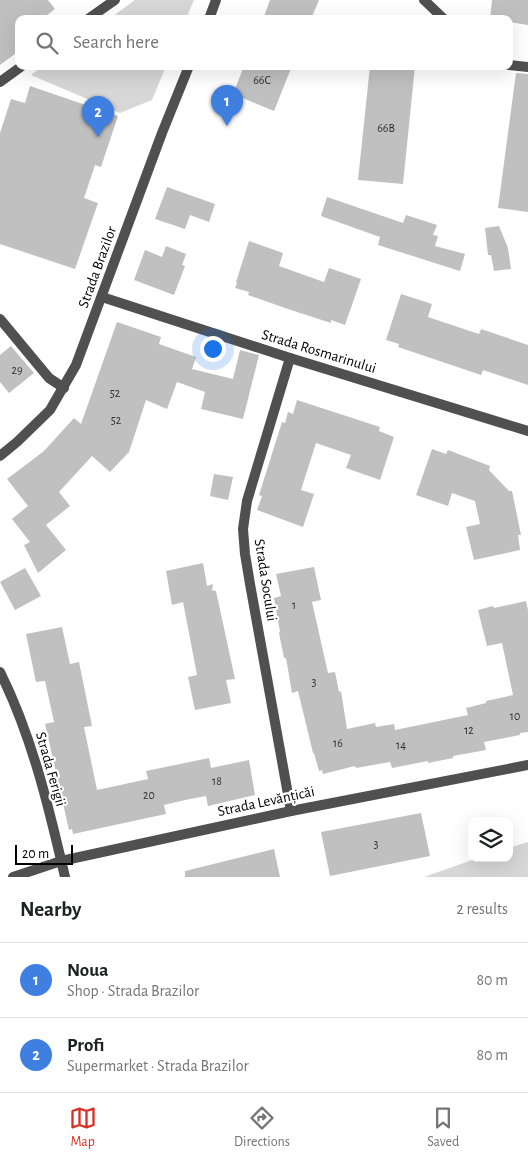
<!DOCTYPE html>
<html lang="en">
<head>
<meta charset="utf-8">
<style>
	body { margin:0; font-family:"Alegreya Sans",sans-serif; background:#f2f2f2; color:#202124 }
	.controls { position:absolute; right:15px; bottom:15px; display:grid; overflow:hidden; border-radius:10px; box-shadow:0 5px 20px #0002 }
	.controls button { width:45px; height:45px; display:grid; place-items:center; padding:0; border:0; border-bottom:1px solid #e0e0e0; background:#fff; color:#202124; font:25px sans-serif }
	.scale { position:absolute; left:15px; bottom:12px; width:58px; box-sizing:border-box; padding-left:5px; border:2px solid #000; border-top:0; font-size:14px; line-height:18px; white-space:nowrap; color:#000; -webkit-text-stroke:4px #fff; paint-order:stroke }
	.you { position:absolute; left:212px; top:348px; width:18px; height:18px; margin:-12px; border:4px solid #fff; border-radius:50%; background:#1a73e8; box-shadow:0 0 0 8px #1a73e833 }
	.badge { display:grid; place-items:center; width:32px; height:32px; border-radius:50%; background:#d93025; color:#fff; font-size:16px; font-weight:700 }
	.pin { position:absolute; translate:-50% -41px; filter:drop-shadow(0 1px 2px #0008) }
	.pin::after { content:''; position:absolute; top:26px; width:18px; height:15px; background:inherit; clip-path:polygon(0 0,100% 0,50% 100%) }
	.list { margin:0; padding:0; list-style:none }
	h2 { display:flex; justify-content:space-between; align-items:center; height:65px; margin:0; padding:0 20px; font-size:21px }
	h2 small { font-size:16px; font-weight:400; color:#757577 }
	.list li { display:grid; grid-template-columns:32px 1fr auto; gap:15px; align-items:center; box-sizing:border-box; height:75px; padding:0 20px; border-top:1px solid #e0e0e0 }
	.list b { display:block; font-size:19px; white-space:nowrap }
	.list p { margin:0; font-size:16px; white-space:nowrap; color:#757577 }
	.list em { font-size:16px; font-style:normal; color:#757577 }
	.icon { flex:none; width:28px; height:28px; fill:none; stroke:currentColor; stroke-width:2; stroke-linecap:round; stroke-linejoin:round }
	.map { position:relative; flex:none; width:528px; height:877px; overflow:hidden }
	.search { position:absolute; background:#fff; box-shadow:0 5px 20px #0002; left:15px; right:15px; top:15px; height:55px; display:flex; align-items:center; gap:12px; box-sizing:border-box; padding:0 18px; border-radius:10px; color:#757577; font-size:19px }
	.sheet { height:215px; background:#fff }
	nav { display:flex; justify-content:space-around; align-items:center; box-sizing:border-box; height:70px; border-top:1px solid #e0e0e0; background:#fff; font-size:14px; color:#757577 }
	nav a { display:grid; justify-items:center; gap:2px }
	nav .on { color:#d93025 }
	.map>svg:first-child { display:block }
</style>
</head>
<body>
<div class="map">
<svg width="528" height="877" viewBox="0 0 528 877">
	<rect width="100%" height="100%" fill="#fff"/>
	<g fill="#d7d7d7">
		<polygon points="135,0 194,0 186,19 109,19"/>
		<polygon points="43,66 166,66 152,100 120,113 31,75"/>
		<polygon points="528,842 528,877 424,877 478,858 509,858 509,848"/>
	</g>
	<g fill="#c0c0c0">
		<polygon points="0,0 48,0 55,9 42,19 19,19 19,51 0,65"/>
		<polygon points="270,0 319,0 311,19 263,19"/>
		<polygon points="492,0 528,0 528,25 509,22 509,19 490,19"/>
		<polygon points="244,66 292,66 274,111 233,94"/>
		<polygon points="370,66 415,66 403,184 358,180"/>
		<polygon points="516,73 528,74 528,212 498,208"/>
		<polygon points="30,86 118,116 101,167 95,165 84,198 98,203 75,269 0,244 0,133 11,99 25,103"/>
		<polygon points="167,187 215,204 209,222 190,215 185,229 155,219"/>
		<polygon points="327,197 403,223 406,215 437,225 433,235 438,236 435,246 465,254 460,271 378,245 380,237 321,216"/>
		<polygon points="499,226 508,248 511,269 494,271 491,255 488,255 485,228"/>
		<polygon points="249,241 283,253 279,266 324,282 329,268 361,279 345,325 331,320 331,323 288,309 248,295 249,292 235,288 237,283 236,282"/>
		<polygon points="166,246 186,254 182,265 185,266 174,295 134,280 145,250 162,257"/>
		<polygon points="401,294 432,304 428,317 479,334 481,329 528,345 528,385 483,370 481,375 398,347 399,344 386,340"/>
		<polygon points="117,322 161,337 159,344 196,357 192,369 233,379 240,350 259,355 243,419 201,409 205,392 177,382 167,409 146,400 129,452 110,472 92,456 59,492 70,506 46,525 66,550 38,573 24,545 30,542 12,519 28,506 7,479 44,451 74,418 81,424"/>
		<polygon points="11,346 34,373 9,393 0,382 0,355"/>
		<polygon points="297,400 380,427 379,431 394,437 380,480 346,468 351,455 316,443 301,490 314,494 303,527 257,510 262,496 259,495 282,422 285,423 288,412 293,414"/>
		<polygon points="432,449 446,454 448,450 490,466 489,470 509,491 512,491 521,535 518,535 520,550 474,560 466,527 480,524 475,501 452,493 448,506 416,495"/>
		<polygon points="214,474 233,477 228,500 210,496"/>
		<polygon points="203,563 207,586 213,584 212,590 216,591 235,679 226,680 231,703 195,710 188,677 197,675 183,602 172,605 166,571"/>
		<polygon points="314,567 321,600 312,602 328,673 335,672 339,692 341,691 347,729 375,723 376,727 394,724 395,730 468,715 466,708 486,703 486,701 513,695 502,643 487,646 478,610 493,606 494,608 526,601 528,610 528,732 520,733 520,735 484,742 486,750 453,756 453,758 428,763 428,761 392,768 390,762 356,768 355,766 323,774 322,770 319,771 314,753 313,753 298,691 292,693 286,658 284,658 279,633 280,632 274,598 281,596 276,574"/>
		<polygon points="25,568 41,596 15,610 0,582"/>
		<polygon points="62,627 70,664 79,662 92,726 84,727 97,790 148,779 146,771 209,758 211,768 249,760 255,795 208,806 206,796 185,800 164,805 166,814 73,834 72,829 69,830 45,724 54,722 45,681 36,682 26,634"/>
		<polygon points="421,813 430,856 330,876 321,832"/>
		<polygon points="274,849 280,877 185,877 185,871"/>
	</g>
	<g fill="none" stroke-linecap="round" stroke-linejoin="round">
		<g stroke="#505050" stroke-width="10">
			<polyline points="424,0 444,19"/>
			<polyline points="88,19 115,0"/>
			<polyline points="209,19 216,0"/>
			<polyline points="509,65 528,67"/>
			<polyline points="0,82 22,66"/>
			<polyline points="102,297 290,358 528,431"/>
			<polyline points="0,319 49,378 64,388"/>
			<polyline points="290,358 247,501 243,529 245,554 250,584 291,811"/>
			<polyline points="0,456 17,442 50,410 76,365 162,133 189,66"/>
			<path d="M0,672C32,736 49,808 65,877"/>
			<polyline points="13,877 61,861 291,811 528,765"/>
		</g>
	</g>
	<g text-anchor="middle" stroke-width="4.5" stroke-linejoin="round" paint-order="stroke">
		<g font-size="12" fill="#303030">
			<text x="262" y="84">66C</text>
			<text x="386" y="132">66B</text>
			<text x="17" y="374">29</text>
			<text x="115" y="397">52</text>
			<text x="116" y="424">52</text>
			<text x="294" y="609">1</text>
			<text x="314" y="686">3</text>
			<text x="515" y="720">10</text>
			<text x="469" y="734">12</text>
			<text x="338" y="747">16</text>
			<text x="401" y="749">14</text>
			<text x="217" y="785">18</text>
			<text x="149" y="799">20</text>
			<text x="376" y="848">3</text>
		</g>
		<g font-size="15" fill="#000" stroke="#fff">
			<text transform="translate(97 267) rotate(-70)" y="5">Strada Brazilor</text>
			<text transform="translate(319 351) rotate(17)" y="5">Strada Rosmarinului</text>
			<text transform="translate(266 580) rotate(81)" y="5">Strada Socului</text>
			<text transform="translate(51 769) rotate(74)" y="5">Strada Ferigii</text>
			<text transform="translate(266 801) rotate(-12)" y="5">Strada Levănțicăi</text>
		</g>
	</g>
</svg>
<div class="controls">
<button><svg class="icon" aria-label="layers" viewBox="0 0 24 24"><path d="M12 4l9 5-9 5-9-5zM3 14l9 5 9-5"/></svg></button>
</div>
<div class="scale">20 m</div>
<div class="you"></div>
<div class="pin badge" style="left:227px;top:126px;background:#3f7fe0">1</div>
<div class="pin badge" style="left:98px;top:137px;background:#3f7fe0">2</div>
<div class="search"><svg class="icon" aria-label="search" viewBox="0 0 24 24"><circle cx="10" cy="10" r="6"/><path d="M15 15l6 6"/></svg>Search here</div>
</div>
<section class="sheet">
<h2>Nearby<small>2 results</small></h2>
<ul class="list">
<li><span class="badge" style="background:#3f7fe0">1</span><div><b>Noua</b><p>Shop · Strada Brazilor</p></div><em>80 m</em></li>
<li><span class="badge" style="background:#3f7fe0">2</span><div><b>Profi</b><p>Supermarket · Strada Brazilor</p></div><em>80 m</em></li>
</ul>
</section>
<nav>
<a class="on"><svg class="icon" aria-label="map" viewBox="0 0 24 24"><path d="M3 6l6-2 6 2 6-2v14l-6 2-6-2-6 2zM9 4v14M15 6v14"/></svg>Map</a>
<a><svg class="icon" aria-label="directions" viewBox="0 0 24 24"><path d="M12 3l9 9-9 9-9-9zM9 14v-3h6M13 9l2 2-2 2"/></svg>Directions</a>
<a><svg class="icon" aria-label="saved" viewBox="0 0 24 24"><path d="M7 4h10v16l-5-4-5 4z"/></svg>Saved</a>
</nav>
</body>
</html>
